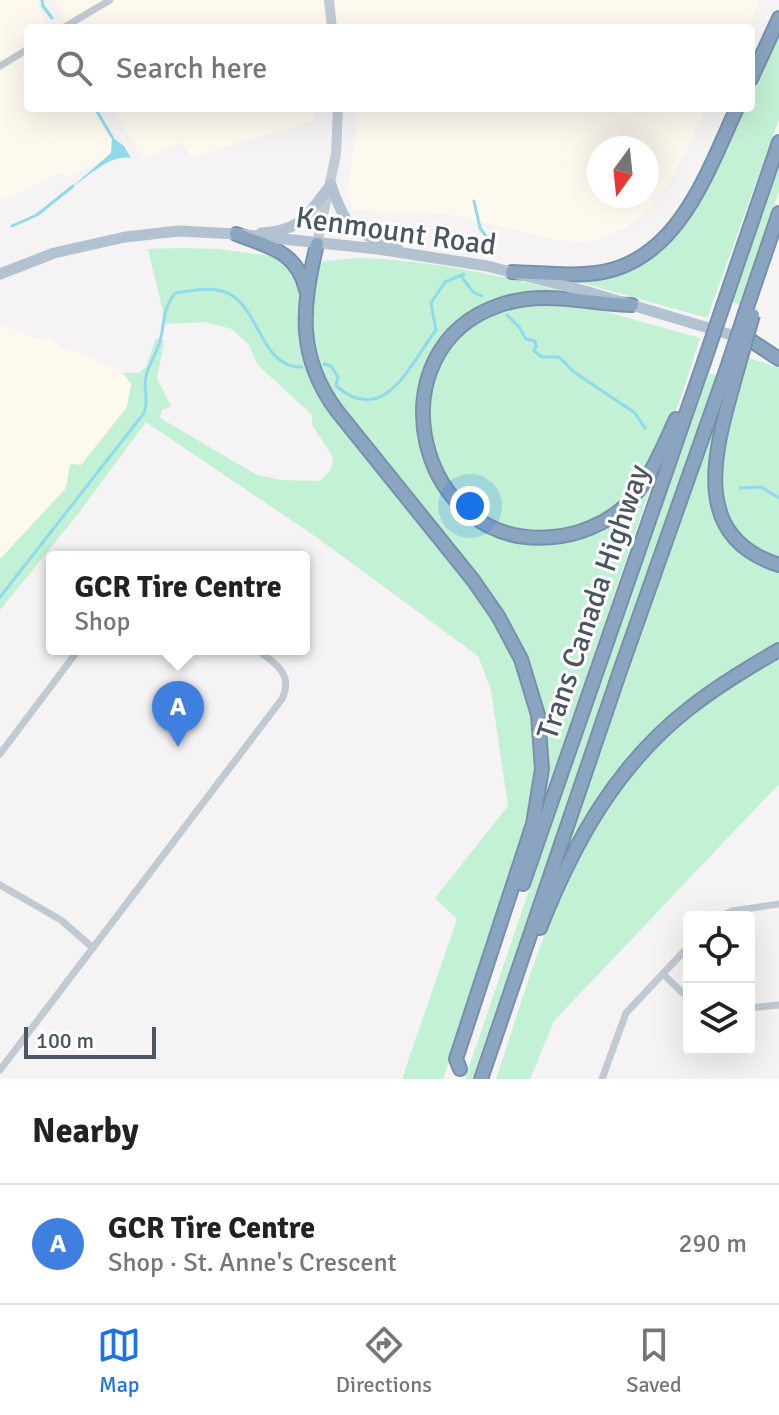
<!DOCTYPE html>
<html lang="en">
<head>
<meta charset="utf-8">
<style>
	body { margin:0; font-family:Signika,sans-serif; background:#f2f2f2; color:#222 }
	.controls { position:absolute; right:24px; bottom:24px; display:grid; overflow:hidden; border-radius:8px; box-shadow:0 8px 32px #0002 }
	.controls button { width:72px; height:72px; display:grid; place-items:center; padding:0; border:0; border-bottom:2px solid #e0e0e0; background:#fff; color:#222; font:40px sans-serif }
	.compass { position:absolute; left:587px; top:136px; width:72px; height:72px; border-radius:50%; background:#fff; box-shadow:0 8px 32px #0002; rotate:195deg }
	.scale { position:absolute; left:24px; bottom:20px; width:132px; box-sizing:border-box; padding-left:8px; border:4px solid #4a5661; border-top:0; font-size:22px; line-height:28px; white-space:nowrap; color:#4a5661; -webkit-text-stroke:6px #fff; paint-order:stroke }
	.you { position:absolute; left:470px; top:506px; width:28px; height:28px; margin:-20px; border:6px solid #fff; border-radius:50%; background:#1a73e8; box-shadow:0 0 0 12px #1a73e833 }
	.badge { display:grid; place-items:center; width:52px; height:52px; border-radius:50%; background:#1a73e8; color:#fff; font-size:26px; font-weight:700 }
	.pin { position:absolute; translate:-50% -66px; filter:drop-shadow(0 2px 4px #0008) }
	.pin::after { content:''; position:absolute; top:42px; width:28px; height:24px; background:inherit; clip-path:polygon(0 0,100% 0,50% 100%) }
	.popup { position:absolute; left:46px; top:551px; width:264px; height:104px; box-sizing:border-box; display:grid; place-content:center; border-radius:8px; background:#fff; filter:drop-shadow(0 2px 6px #0005); font-size:26px; white-space:nowrap; color:#767676 }
	.popup b { font-size:30px; color:#222 }
	.popup::after { content:''; position:absolute; left:50%; top:100%; margin-left:-16px; border:16px solid transparent; border-top-color:#fff }
	.list { margin:0; padding:0; list-style:none }
	h2 { display:flex; justify-content:space-between; align-items:center; height:104px; margin:0; padding:0 32px; font-size:34px }
	h2 small { font-size:26px; font-weight:400; color:#767676 }
	.list li { display:grid; grid-template-columns:52px 1fr auto; gap:24px; align-items:center; box-sizing:border-box; height:120px; padding:0 32px; border-top:2px solid #e0e0e0 }
	.list b { display:block; font-size:30px; white-space:nowrap }
	.list p { margin:0; font-size:26px; white-space:nowrap; color:#767676 }
	.list em { font-size:26px; font-style:normal; color:#767676 }
	.icon { flex:none; width:44px; height:44px; fill:none; stroke:currentColor; stroke-width:2; stroke-linecap:round; stroke-linejoin:round }
	.map { position:relative; flex:none; width:779px; height:1079px; overflow:hidden }
	.search { position:absolute; background:#fff; box-shadow:0 8px 32px #0002; left:24px; right:24px; top:24px; height:88px; display:flex; align-items:center; gap:20px; box-sizing:border-box; padding:0 28px; border-radius:8px; color:#767676; font-size:30px }
	.sheet { height:224px; background:#fff }
	nav { display:flex; justify-content:space-around; align-items:center; box-sizing:border-box; height:112px; border-top:2px solid #e0e0e0; background:#fff; font-size:22px; color:#767676 }
	nav a { display:grid; justify-items:center; gap:4px }
	nav .on { color:#1a73e8 }
	.map>svg:first-child { display:block }
</style>
</head>
<body>
<div class="map">
<svg width="779" height="1079" viewBox="0 0 779 1079">
	<rect width="100%" height="100%" fill="#f5f3f3"/>
	<g fill="#fdf9ef" fill-rule="evenodd">
		<polygon points="0,0 37,0 48,28 28,28 28,108 97,108 110,128 116,153 71,176 58,173 0,201"/>
		<polygon points="55,0 761,0 747,28 67,28"/>
		<polygon points="113,108 314,108 314,120 192,157 182,143 143,159"/>
		<path d="M355,108H707L671,180L650,208L624,229L598,239L583,242L550,239L449,214L353,210L347,192L356,133ZM647,148V196H599V148Z"/>
		<polygon points="0,324 32,338 50,339 61,347 104,363 123,373 131,384 127,407 81,466 70,464 66,488 0,559"/>
	</g>
	<g fill="#c3f1d5">
		<polygon points="779,24 779,119 707,318 565,278 656,251 740,108 751,108 751,85"/>
		<polygon points="779,162 779,191 740,305 732,302"/>
		<polygon points="181,248 218,249 278,257 296,272 302,297 304,356 319,395 469,582 502,630 527,687 538,749 536,794 519,860 443,1079 402,1079 457,919 435,898 508,806 491,690 478,656 319,539 146,422 78,514 0,610 0,559 66,488 70,464 81,465 127,407 131,384 123,373 139,373 146,367 156,338 164,341 157,378 171,406 162,410 160,418 257,475 282,480 320,481 331,470 333,457 312,425 312,415 258,365 249,345 232,329 205,322 166,324 148,249"/>
		<path d="M359,258C430,260 500,275 568,293C546,296 510,296 490,304C467,314 459,330 446,351C438,366 424,382 419,398C414,417 418,441 424,458C449,527 518,557 586,533C602,528 640,487 655,474L540,814C541,782 546,737 541,707C536,677 522,647 507,620L347,419L314,363L310,315L318,264L324,261Z"/>
		<path d="M523,304H578L700,338C683,391 667,449 631,493C617,510 596,522 575,528C519,544 458,517 435,462C432,455 432,445 431,438C430,428 427,417 427,408C427,375 459,328 488,315C499,310 512,307 523,304Z"/>
		<path d="M749,358L779,368V561C768,555 755,550 747,541C695,493 733,415 749,358Z"/>
		<polygon points="709,373 716,375 702,416 472,1079 465,1079 619,625"/>
		<path d="M719,413C705,484 697,541 779,570V644L662,726L554,885Z"/>
		<path d="M779,656V784L554,1021L530,1079H496C538,955 571,818 673,729C706,701 742,679 779,656Z"/>
	</g>
	<path fill="#90daee" d="M112,137L124,146L131,158C110,154 91,175 73,186L111,153Z"/>
	<g fill="none" stroke-linecap="round" stroke-linejoin="round">
		<g stroke="#90daee" stroke-width="3">
			<polyline points="42,0 43,6 52,18"/>
			<polyline points="95,108 112,137"/>
			<polyline points="474,201 480,228 488,239 485,244"/>
			<polyline points="12,226 37,215 73,186"/>
			<polyline points="461,276 473,292 482,296"/>
			<polyline points="507,315 519,327 526,339 535,341 536,346 534,351 542,357 559,357 574,372 635,413 645,428"/>
			<path d="M324,364L331,366L338,377L336,386C385,428 411,363 436,330L431,303L445,282L464,274"/>
			<polyline points="740,488 761,487 779,498"/>
			<path d="M0,597L144,413C149,400 143,389 146,376C149,364 157,353 160,341C166,319 161,313 175,293C191,291 209,286 225,292C260,304 259,368 302,367"/>
		</g>
		<g stroke="#7690ad" stroke-width="16">
			<g id="highway">
				<polyline points="751,79 779,18"/>
				<path d="M236,234C269,247 297,251 306,290"/>
				<path d="M317,244C302,307 296,356 337,411L473,580L498,616L521,659L538,715L542,769L533,824L456,1059L460,1069"/>
				<path d="M512,272C542,273 574,277 603,272C680,257 708,170 737,108"/>
				<path d="M632,305C588,304 544,290 500,305C370,349 416,551 553,537C578,535 605,524 624,507C649,483 662,449 676,419"/>
				<polyline points="723,306 779,142"/>
				<polyline points="745,313 779,213"/>
				<polyline points="753,342 779,359"/>
				<path d="M737,371C718,441 684,535 779,565"/>
				<polyline points="523,884 704,362"/>
				<path d="M540,928C574,842 617,764 691,707C719,685 749,667 779,650"/>
				<polyline points="481,1079 619,674 727,368"/>
			</g>
		</g>
		<g stroke="#c1cad2" stroke-width="7">
			<polyline points="63,28 110,0"/>
			<polyline points="0,66 28,49"/>
			<polyline points="0,754 79,649"/>
			<polyline points="0,885 61,920 93,948"/>
			<polyline points="720,917 732,911 779,904"/>
			<polyline points="663,974 689,999"/>
			<polyline points="749,1008 779,1005"/>
			<path d="M0,1070L282,699C294,674 275,663 256,649"/>
			<polyline points="602,1079 626,1013 689,946"/>
		</g>
		<g stroke="#c1cbd6" stroke-width="10">
			<polyline points="329,0 332,28"/>
			<polyline points="317,244 336,154 338,108"/>
		</g>
		<g stroke="#b3c2d1" stroke-width="11">
			<path d="M331,185C348,234 353,229 398,249"/>
			<path d="M261,233C303,230 306,216 331,185"/>
			<polyline points="0,274 54,253 125,237 179,231 236,234 378,249 487,266 585,291 745,339"/>
		</g>
		<use href="#highway" stroke="#8ba5c1" stroke-width="12"/>
		<g stroke="#7690ad" stroke-width="16" stroke-linecap="butt">
			<g id="highway-bridge">
				<polyline points="704,362 723,306"/>
				<polyline points="727,368 745,313"/>
				<polyline points="737,371 753,315"/>
			</g>
		</g>
		<use href="#highway-bridge" stroke="#8ba5c1" stroke-width="12"/>
	</g>
	<g text-anchor="middle" stroke-width="6" stroke-linejoin="round" paint-order="stroke">
		<g font-size="30" fill="#4a5661" stroke="#fff">
			<text transform="translate(396 231) rotate(8)" y="10">Kenmount Road</text>
			<text transform="translate(593 602) rotate(-71)" y="10">Trans Canada Highway</text>
		</g>
	</g>
</svg>
<div class="controls">
<button><svg class="icon" aria-label="locate" viewBox="0 0 24 24"><circle cx="12" cy="12" r="6"/><path d="M12 2v4M12 18v4M2 12h4M18 12h4"/></svg></button>
<button><svg class="icon" aria-label="layers" viewBox="0 0 24 24"><path d="M12 4l9 5-9 5-9-5zM3 14l9 5 9-5"/></svg></button>
</div>
<svg class="compass" viewBox="-18 -18 36 36"><path d="M0-13l5 13h-10z" fill="#e53935"/><path d="M0 13l5-13h-10z" fill="#767676"/></svg>
<div class="scale">100 m</div>
<div class="you"></div>
<div class="pin badge" style="left:178px;top:747px;background:#3f7fe0">A</div>
<div class="popup"><b>GCR Tire Centre</b>Shop</div>
<div class="search"><svg class="icon" aria-label="search" viewBox="0 0 24 24"><circle cx="10" cy="10" r="6"/><path d="M15 15l6 6"/></svg>Search here</div>
</div>
<section class="sheet">
<h2>Nearby<small></small></h2>
<ul class="list">
<li><span class="badge" style="background:#3f7fe0">A</span><div><b>GCR Tire Centre</b><p>Shop · St. Anne's Crescent</p></div><em>290 m</em></li>
</ul>
</section>
<nav>
<a class="on"><svg class="icon" aria-label="map" viewBox="0 0 24 24"><path d="M3 6l6-2 6 2 6-2v14l-6 2-6-2-6 2zM9 4v14M15 6v14"/></svg>Map</a>
<a><svg class="icon" aria-label="directions" viewBox="0 0 24 24"><path d="M12 3l9 9-9 9-9-9zM9 14v-3h6M13 9l2 2-2 2"/></svg>Directions</a>
<a><svg class="icon" aria-label="saved" viewBox="0 0 24 24"><path d="M7 4h10v16l-5-4-5 4z"/></svg>Saved</a>
</nav>
</body>
</html>
